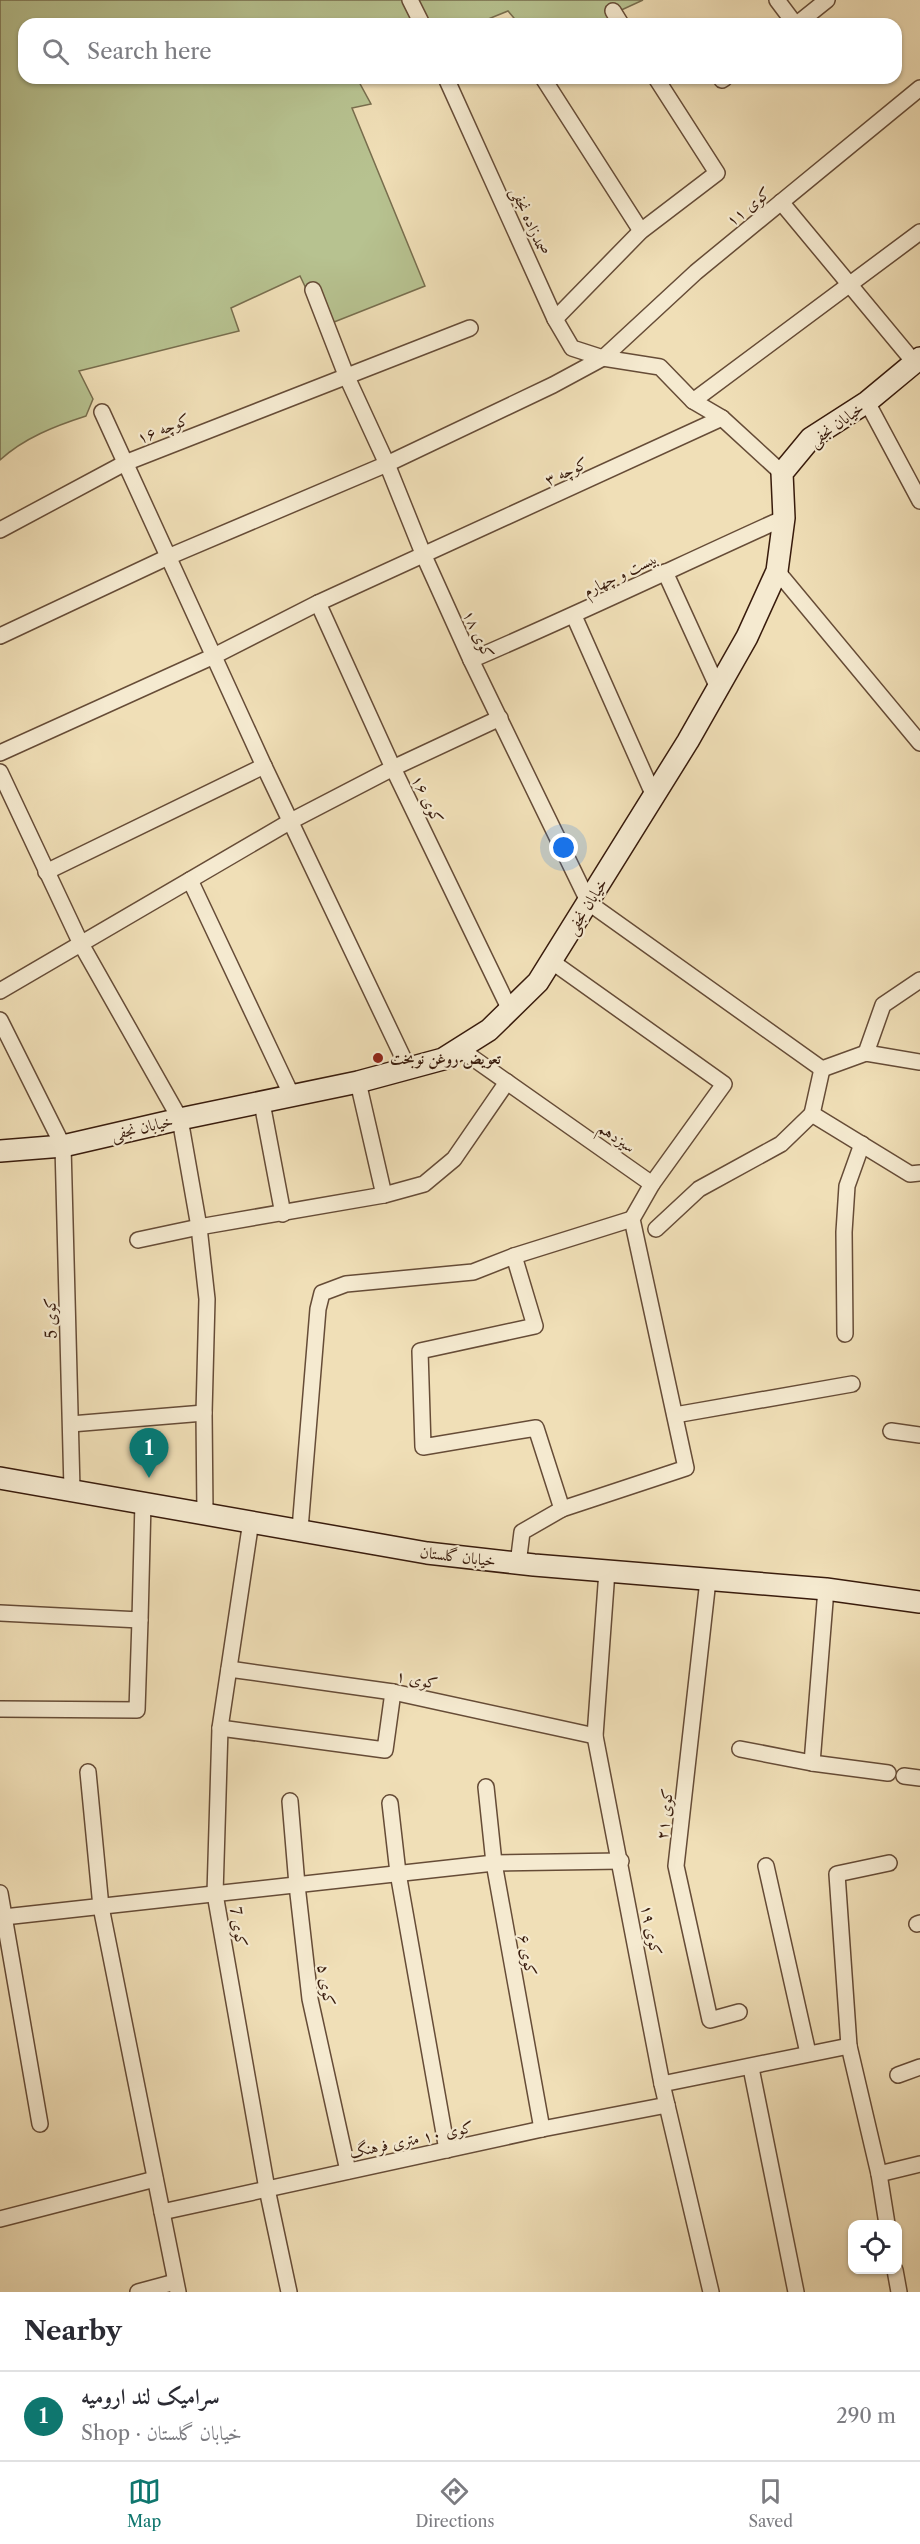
<!DOCTYPE html>
<html lang="en">
<head>
<meta charset="utf-8">
<style>
	body { margin:0; font-family:"Libre Caslon Text",Amiri,serif; background:#f7f7f7; color:#2b2b33 }
	.controls { position:absolute; right:18px; bottom:18px; display:grid; overflow:hidden; border-radius:12px; box-shadow:0 2px 4px #0004 }
	.controls button { width:54px; height:54px; display:grid; place-items:center; padding:0; border:0; border-bottom:2px solid #e1e1e2; background:#fff; color:#2b2b33; font:30px sans-serif }
	.you { position:absolute; left:564px; top:848px; width:21px; height:21px; margin:-15px; border:4px solid #fff; border-radius:50%; background:#1a73e8; box-shadow:0 0 0 9px #1a73e833 }
	.badge { display:grid; place-items:center; width:39px; height:39px; border-radius:50%; background:#0f766e; color:#fff; font-size:20px; font-weight:700 }
	.pin { position:absolute; translate:-50% -50px; filter:drop-shadow(0 2px 3px #0008) }
	.pin::after { content:''; position:absolute; top:32px; width:21px; height:18px; background:inherit; clip-path:polygon(0 0,100% 0,50% 100%) }
	.list { margin:0; padding:0; list-style:none }
	h2 { display:flex; justify-content:space-between; align-items:center; height:78px; margin:0; padding:0 24px; font-size:26px }
	h2 small { font-size:20px; font-weight:400; color:#7c7c81 }
	.list li { display:grid; grid-template-columns:39px 1fr auto; gap:18px; align-items:center; box-sizing:border-box; height:90px; padding:0 24px; border-top:2px solid #e1e1e2 }
	.list b { display:block; font-size:22px; white-space:nowrap }
	.list p { margin:0; font-size:20px; white-space:nowrap; color:#7c7c81 }
	.list em { font-size:20px; font-style:normal; color:#7c7c81 }
	.icon { flex:none; width:33px; height:33px; fill:none; stroke:currentColor; stroke-width:2; stroke-linecap:round; stroke-linejoin:round }
	.map { position:relative; flex:none; width:920px; height:2292px; overflow:hidden }
	.search { position:absolute; background:#fff; box-shadow:0 2px 4px #0004; left:18px; right:18px; top:18px; height:66px; display:flex; align-items:center; gap:15px; box-sizing:border-box; padding:0 21px; border-radius:18px; color:#7c7c81; font-size:22px }
	.sheet { height:168px; background:#fff }
	nav { display:flex; justify-content:space-around; align-items:center; box-sizing:border-box; height:84px; border-top:2px solid #e1e1e2; background:#fff; font-size:16px; color:#7c7c81 }
	nav a { display:grid; justify-items:center; gap:3px }
	nav .on { color:#0f766e }
	.map>svg:first-child { display:block }
</style>
</head>
<body>
<div class="map">
<svg width="920" height="2292" viewBox="0 0 920 2292">
	<rect width="100%" height="100%" fill="#f0dfb7"/>
	<filter id="stains"><feTurbulence type="fractalNoise" baseFrequency=".00333" numOctaves="4"/><feColorMatrix values="0 0 0 0 .2 0 0 0 0 .09 0 0 0 0 .02 0 0 0 .5 -.17"/></filter>
	<radialGradient id="worn" r=".72"><stop offset=".6" stop-color="#630" stop-opacity="0"/><stop offset="1" stop-color="#630" stop-opacity=".3"/></radialGradient>
	<path fill="#b7c290" stroke="#786e4e" stroke-width="1.5" d="M0,0H643L617,12L620,24H519L508,11L476,24H24V78H362L358,80L371,104L352,108L425,286L324,326L300,276L231,308L239,331L79,371L93,399L86,416C55,426 24,438 0,460Z"/>
	<g fill="none" stroke-linecap="round" stroke-linejoin="round">
		<g stroke="#664c37" stroke-width="18">
			<g id="street">
				<polyline points="410,0 422,24"/>
				<polyline points="777,0 795,24"/>
				<polyline points="613,11 621,24"/>
				<polyline points="797,24 827,0"/>
				<polyline points="446,78 555,319 572,348 603,358 660,367 693,401 722,418 782,473"/>
				<polyline points="543,78 641,231"/>
				<polyline points="722,80 725,78"/>
				<polyline points="781,202 914,362"/>
				<polyline points="313,290 346,375 387,464 424,556 471,660 589,903 822,1069"/>
				<polyline points="555,319 641,231 717,173 656,78"/>
				<polyline points="693,401 920,232"/>
				<polyline points="867,402 920,501"/>
				<polyline points="102,412 264,766 408,1068"/>
				<polyline points="0,530 125,463 470,328"/>
				<polyline points="777,571 920,743"/>
				<polyline points="665,572 718,688"/>
				<polyline points="318,603 393,768 510,1010"/>
				<polyline points="574,616 654,796"/>
				<polyline points="0,636 168,557 387,464 553,385 603,358 696,272 920,88"/>
				<path d="M471,660C576,615 680,565 784,518"/>
				<polyline points="0,753 214,656 318,603 722,418"/>
				<polyline points="0,772 81,944 180,1119 199,1227 207,1299 204,1413 205,1513"/>
				<polyline points="46,872 264,766"/>
				<polyline points="190,880 292,1096"/>
				<polyline points="0,991 291,821 393,768 500,718"/>
				<polyline points="0,1020 63,1146 72,1489"/>
				<polyline points="460,1049 652,1184 724,1084 551,961"/>
				<polyline points="866,1053 883,1005 920,980"/>
				<polyline points="822,1069 866,1053 920,1062"/>
				<polyline points="358,1082 384,1195"/>
				<polyline points="262,1103 283,1214"/>
				<polyline points="812,1114 822,1069"/>
				<polyline points="656,1229 699,1189 781,1144 812,1114 910,1174 920,1173"/>
				<polyline points="138,1240 199,1227 384,1195 424,1184 454,1159 507,1082"/>
				<polyline points="514,1256 535,1326 420,1351 423,1447 536,1428 562,1509 686,1468 632,1219 652,1184"/>
				<polyline points="845,1334 844,1232 847,1186 862,1144"/>
				<polyline points="675,1415 852,1384"/>
				<polyline points="71,1424 204,1413"/>
				<polyline points="891,1431 920,1435"/>
				<polyline points="251,1521 220,1728 215,1894 267,2189 289,2292"/>
				<polyline points="300,1529 318,1309 322,1293 346,1284 473,1272 514,1256 632,1219"/>
				<polyline points="518,1564 522,1532 562,1509"/>
				<polyline points="607,1571 595,1736 662,2084 711,2292"/>
				<polyline points="708,1580 676,1866 710,2020 739,2012"/>
				<polyline points="0,1613 140,1620 143,1502"/>
				<polyline points="229,1669 393,1692 595,1736"/>
				<polyline points="0,1709 137,1710 140,1620"/>
				<polyline points="220,1728 385,1750 393,1692"/>
				<polyline points="740,1749 812,1763 888,1773"/>
				<polyline points="812,1763 826,1589"/>
				<polyline points="88,1772 101,1907 178,2292"/>
				<polyline points="904,1776 920,1778"/>
				<polyline points="486,1787 494,1863 542,2129"/>
				<polyline points="290,1801 297,1885 310,1999 348,2171"/>
				<polyline points="390,1803 398,1873 447,2150"/>
				<polyline points="766,1866 808,2053"/>
				<polyline points="0,1893 40,2124"/>
				<polyline points="4,1917 494,1863 621,1861"/>
				<polyline points="917,1924 920,1923"/>
				<polyline points="849,2046 837,1874 889,1863"/>
				<polyline points="751,2068 796,2292"/>
				<polyline points="898,2075 920,2067"/>
				<polyline points="662,2084 849,2046 879,2174 887,2224"/>
				<polyline points="879,2174 920,2164"/>
				<polyline points="162,2212 542,2129 667,2105"/>
				<polyline points="0,2219 155,2179"/>
				<polyline points="895,2270 899,2292"/>
				<polyline points="138,2292 175,2282"/>
			</g>
		</g>
		<g stroke="#381b0c" stroke-width="24">
			<g id="secondary">
				<polyline points="0,1151 63,1146 180,1119 358,1082 443,1059 489,1030 538,982 688,741 747,637 777,571 784,518 782,473 811,438 867,402 920,358"/>
				<polyline points="0,1478 427,1553 534,1565 826,1589 920,1602"/>
			</g>
		</g>
		<use href="#street" stroke="#f5ead0" stroke-width="15"/>
		<use href="#secondary" stroke="#f5ead0" stroke-width="21"/>
	</g>
	<circle fill="#8f2418" stroke="#f5ead0" stroke-width="2" cx="378" cy="1058" r="6"/>
	<g text-anchor="middle" stroke-width="4.5" stroke-linejoin="round" paint-order="stroke">
		<g font-size="16" fill="#381b0c" stroke="#f5ead0">
			<text transform="translate(748 206) rotate(-39)" y="6">کوی ۱۱</text>
			<text transform="translate(531 221) rotate(66)" y="6">صمدزاده نجفی</text>
			<text transform="translate(836 424) rotate(-36)" y="6">خیابان نجفی</text>
			<text transform="translate(163 428) rotate(-22)" y="6">کوچه ۱۶</text>
			<text transform="translate(566 471) rotate(-25)" y="6">کوچه ۳</text>
			<text transform="translate(620 574) rotate(-26)" y="6">بیست و چهارم</text>
			<text transform="translate(479 634) rotate(65)" y="6">کوی ۱۸</text>
			<text transform="translate(428 799) rotate(64)" y="6">کوی ۱۶</text>
			<text transform="translate(586 906) rotate(-58)" y="6">خیابان نجفی</text>
			<text transform="translate(142 1127) rotate(-13)" y="6">خیابان نجفی</text>
			<text transform="translate(617 1137) rotate(35)" y="6">سیزدهم</text>
			<text transform="translate(50 1318) rotate(-92)" y="6">کوی 5</text>
			<text transform="translate(458 1556) rotate(7)" y="6">خیابان گلستان</text>
			<text transform="translate(417 1679) rotate(12)" y="6">کوی ۱</text>
			<text transform="translate(664 1814) rotate(-83)" y="6">کوی ۲۱</text>
			<text transform="translate(239 1927) rotate(80)" y="6">کوی 7</text>
			<text transform="translate(652 1930) rotate(79)" y="6">کوی ۱۹</text>
			<text transform="translate(528 1955) rotate(80)" y="6">کوی ۶</text>
			<text transform="translate(327 1985) rotate(81)" y="6">کوی ۵</text>
			<text transform="translate(411 2139) rotate(-12)" y="6">کوی ۱۰ متری فرهنگ</text>
		</g>
		<g font-size="16" font-weight="bold" fill="#381b0c" stroke="#f5ead0" text-anchor="start">
			<text x="390" y="1064">تعویض روغن نوبخت</text>
		</g>
	</g>
	<rect width="100%" height="100%" filter="url(#stains)"/>
	<rect width="100%" height="100%" fill="url(#worn)"/>
</svg>
<div class="controls">
<button><svg class="icon" aria-label="locate" viewBox="0 0 24 24"><circle cx="12" cy="12" r="6"/><path d="M12 2v4M12 18v4M2 12h4M18 12h4"/></svg></button>
</div>
<div class="you"></div>
<div class="pin badge" style="left:149px;top:1478px">1</div>
<div class="search"><svg class="icon" aria-label="search" viewBox="0 0 24 24"><circle cx="10" cy="10" r="6"/><path d="M15 15l6 6"/></svg>Search here</div>
</div>
<section class="sheet">
<h2>Nearby<small></small></h2>
<ul class="list">
<li><span class="badge">1</span><div><b>سرامیک لند ارومیه</b><p>Shop · خیابان گلستان</p></div><em>290 m</em></li>
</ul>
</section>
<nav>
<a class="on"><svg class="icon" aria-label="map" viewBox="0 0 24 24"><path d="M3 6l6-2 6 2 6-2v14l-6 2-6-2-6 2zM9 4v14M15 6v14"/></svg>Map</a>
<a><svg class="icon" aria-label="directions" viewBox="0 0 24 24"><path d="M12 3l9 9-9 9-9-9zM9 14v-3h6M13 9l2 2-2 2"/></svg>Directions</a>
<a><svg class="icon" aria-label="saved" viewBox="0 0 24 24"><path d="M7 4h10v16l-5-4-5 4z"/></svg>Saved</a>
</nav>
</body>
</html>
